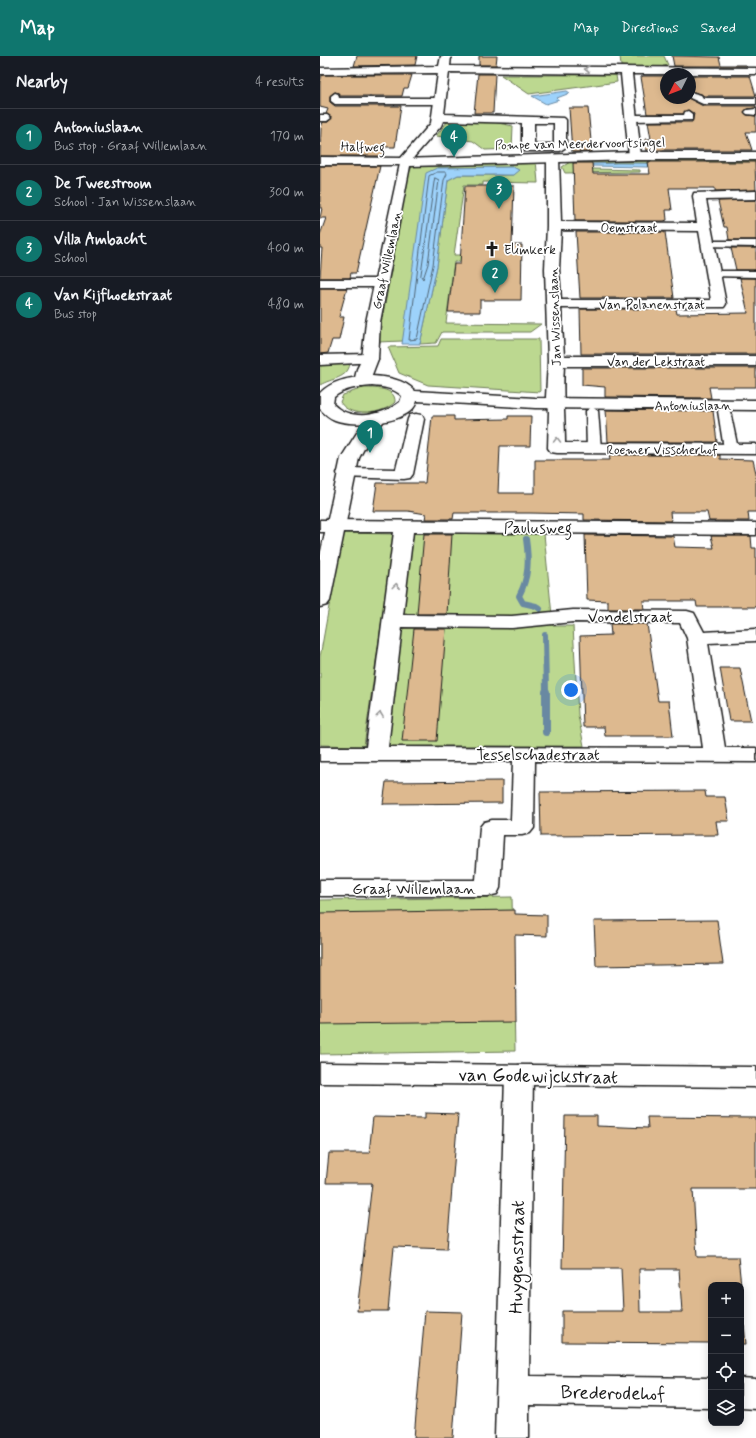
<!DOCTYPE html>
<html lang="en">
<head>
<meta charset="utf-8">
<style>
	body { margin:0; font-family:Mynerve,sans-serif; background:#242831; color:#f1f3f6 }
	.controls { position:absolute; right:12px; bottom:12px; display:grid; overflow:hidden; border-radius:8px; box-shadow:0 2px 10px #0003 }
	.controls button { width:36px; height:36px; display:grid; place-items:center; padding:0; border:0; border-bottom:1px solid #363941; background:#171b24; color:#f1f3f6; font:20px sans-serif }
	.compass { position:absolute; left:340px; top:12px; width:36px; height:36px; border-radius:50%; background:#171b24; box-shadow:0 2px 10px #0003; rotate:228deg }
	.you { position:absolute; left:251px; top:634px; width:14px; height:14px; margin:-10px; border:3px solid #fff; border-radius:50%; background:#1a73e8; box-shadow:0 0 0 6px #1a73e833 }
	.badge { display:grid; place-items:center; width:26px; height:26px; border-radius:50%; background:#0f766e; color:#fff; font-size:13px; font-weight:700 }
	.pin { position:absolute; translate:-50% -33px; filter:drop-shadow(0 1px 2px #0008) }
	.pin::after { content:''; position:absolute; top:21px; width:14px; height:12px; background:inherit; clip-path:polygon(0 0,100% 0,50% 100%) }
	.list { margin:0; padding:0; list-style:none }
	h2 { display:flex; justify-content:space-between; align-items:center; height:52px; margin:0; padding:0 16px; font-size:17px }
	h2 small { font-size:13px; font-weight:400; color:#9ea1a6 }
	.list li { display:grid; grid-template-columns:26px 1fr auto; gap:12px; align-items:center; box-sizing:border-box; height:56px; padding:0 16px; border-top:1px solid #363941 }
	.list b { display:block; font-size:15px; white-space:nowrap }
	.list p { margin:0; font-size:13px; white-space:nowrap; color:#9ea1a6 }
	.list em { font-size:13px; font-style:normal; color:#9ea1a6 }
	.icon { flex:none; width:22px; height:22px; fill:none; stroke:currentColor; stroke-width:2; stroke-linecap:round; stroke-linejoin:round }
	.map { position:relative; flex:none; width:436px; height:1382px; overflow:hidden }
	header { display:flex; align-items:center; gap:24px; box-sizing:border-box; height:56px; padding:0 20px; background:#0f766e; color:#fff }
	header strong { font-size:19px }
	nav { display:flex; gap:22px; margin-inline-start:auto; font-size:14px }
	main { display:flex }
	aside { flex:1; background:#171b24 }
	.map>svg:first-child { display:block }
</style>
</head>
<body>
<header>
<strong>Map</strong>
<nav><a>Map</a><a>Directions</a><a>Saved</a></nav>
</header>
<main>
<aside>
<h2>Nearby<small>4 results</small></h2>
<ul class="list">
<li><span class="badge">1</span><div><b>Antoniuslaan</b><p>Bus stop · Graaf Willemlaan</p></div><em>170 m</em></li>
<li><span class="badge">2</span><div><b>De Tweestroom</b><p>School · Jan Wissenslaan</p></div><em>300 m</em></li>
<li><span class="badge">3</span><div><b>Villa Ambacht</b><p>School</p></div><em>400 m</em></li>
<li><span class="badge">4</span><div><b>Van Kijfhoekstraat</b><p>Bus stop</p></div><em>480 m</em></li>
</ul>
</aside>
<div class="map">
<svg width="436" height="1382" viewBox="0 0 436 1382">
	<rect width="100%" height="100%" fill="#fff"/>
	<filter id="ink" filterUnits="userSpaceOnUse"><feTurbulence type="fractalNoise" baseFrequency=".025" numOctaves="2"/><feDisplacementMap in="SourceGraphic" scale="8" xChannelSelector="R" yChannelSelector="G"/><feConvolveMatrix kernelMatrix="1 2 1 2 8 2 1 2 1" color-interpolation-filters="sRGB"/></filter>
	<g filter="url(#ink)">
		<g fill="#bcd890" stroke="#6c7a56">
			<polygon points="300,0 344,0 348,9 343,10 344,12 301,10"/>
			<polygon points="181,19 296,19 297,26 209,38"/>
			<polygon points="134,65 173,66 193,70 192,93 165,94 153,85 116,80 127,66"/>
			<polygon points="216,104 218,127 163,126 163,129 144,129 134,199 159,199 159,206 134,206 126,267 221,268 210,276 122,276 116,287 100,288 117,210 128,124 138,119 193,119 198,114 193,111 117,112 88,251 83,285 57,286 66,243 87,121 93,109"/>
			<polygon points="436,104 436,108 272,107 269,110 273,113 320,114 320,116 245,117 242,111 250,106"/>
			<polygon points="121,283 219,283 220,336 108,329 79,317 68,291 118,290"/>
			<path d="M30,308C27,323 12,322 0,329V309Z"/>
			<path d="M43,332C53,332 76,331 75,346C64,358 30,363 20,346L23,339Z"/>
			<polygon points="22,477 74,478 44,690 0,689 0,601"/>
			<polygon points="90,477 224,478 233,570 253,570 258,659 264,690 61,690"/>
			<polygon points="192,841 195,995 0,998 0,844"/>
		</g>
		<g fill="#9dd2fb" stroke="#6989a2">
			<polygon points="247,35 250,37 237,42 239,44 226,48 212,40"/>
			<polygon points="297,107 436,108 436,113 271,110 273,108"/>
			<polygon points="193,111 199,114 193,119 138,119 128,124 117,210 100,288 82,288 106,117 117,112"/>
		</g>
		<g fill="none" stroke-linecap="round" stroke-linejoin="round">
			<g stroke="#506575" stroke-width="1">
				<polygon points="118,116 126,116 127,118 124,124 113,209 97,283 89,284 109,120"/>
				<polygon points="115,122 119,124 108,208 103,223 101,220"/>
			</g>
			<g stroke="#6989a2" stroke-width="6">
				<path d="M206,483C209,504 209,521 199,540L203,547L216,550L220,553"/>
				<polyline points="225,579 226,637"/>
			</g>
			<polyline stroke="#6989a2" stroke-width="8" points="226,636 226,676"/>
		</g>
		<g fill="#ddb98f" stroke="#1c1c1c" fill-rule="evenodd">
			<polygon points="37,0 97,0 95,9 34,10"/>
			<polygon points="159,0 177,0 176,9 159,9"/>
			<polygon points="352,0 399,1 401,9 426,9 427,10 354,10"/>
			<polygon points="158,18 175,18 173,57 154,57"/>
			<polygon points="2,19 92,19 88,32 84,32 82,40 20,40 18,37 15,36 10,40 10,46 15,50 81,50 75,91 65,91 63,100 0,100 1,72 3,66 8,66 12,62 6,58 8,53 0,51 0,26"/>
			<polygon points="323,20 346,20 346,42 368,42 383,50 436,50 436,52 427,53 424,56 427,59 436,60 436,76 426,76 432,94 326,94 325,83 331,83 328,66 372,66 374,58 368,54 363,58 327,58 321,21"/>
			<polygon points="370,20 430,20 436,40 384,40 381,38 370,35"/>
			<polygon points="249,52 268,52 272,96 252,96"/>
			<polygon points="328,106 435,106 436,134 395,135 395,132 349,132 352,154 346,154 347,164 344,165 255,165 253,107 272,107 273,118 330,118"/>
			<polygon points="0,110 60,110 36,217 31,217 30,222 0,222 2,192 0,192 0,179 6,162 0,162 2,152 0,152"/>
			<polygon points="145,130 194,130 192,189 202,189 201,244 160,244 160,256 128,256 134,208 140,208"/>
			<polygon points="436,144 436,184 409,184 407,171 404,171 398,145"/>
			<polygon points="256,176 345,176 354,242 260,242"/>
			<polygon points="411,192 436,192 436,214 416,214"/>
			<polygon points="420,222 436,222 436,298 261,298 260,253 356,253 357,258 428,257"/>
			<polygon points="0,232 27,232 19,261 24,261 19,284 12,284 8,297 0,298"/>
			<polygon points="262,312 436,312 436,331 389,331 391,342 285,341 285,331 262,329"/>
			<polygon points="286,354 393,355 397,386 288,386"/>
			<polygon points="112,360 134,360 134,364 188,363 188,360 211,360 210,390 180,390 178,437 215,437 215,404 290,404 289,399 400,399 400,403 433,404 436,417 436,456 428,456 429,465 389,465 387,456 350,456 351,465 264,464 264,458 210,457 134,457 133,463 105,463 106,458 88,455 53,455 57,427 105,427"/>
			<polygon points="104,478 132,478 127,558 97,558"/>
			<polygon points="265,479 353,480 355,491 394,492 391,480 431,480 432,492 436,492 436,551 377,551 376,545 323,545 324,553 288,553 288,545 267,544"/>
			<polygon points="290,568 327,568 338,645 349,645 353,680 285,680 284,671 263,671 260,580 291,579"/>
			<polygon points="94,573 126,573 117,685 82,685"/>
			<polygon points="400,612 420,612 431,665 409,665"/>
			<polygon points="182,725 182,747 63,748 66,726"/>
			<polygon points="385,735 386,741 405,741 409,765 396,765 398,779 221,780 220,736"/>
			<polygon points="195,854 195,858 227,859 227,880 195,879 196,966 0,968 0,857"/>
			<polygon points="397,864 403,908 276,910 274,865"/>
			<polygon points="105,1057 138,1058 127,1193 74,1191 68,1255 37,1255 52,1127 6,1127 9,1097 49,1097 53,1061 105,1062"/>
			<path d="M245,1060H277V1070L328,1072L327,1061L436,1062V1133H373L377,1201H418L421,1229H391V1287L242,1286V1255H303L301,1212H242ZM319,1213H359L362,1256H320Z"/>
			<polygon points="421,1234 423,1257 426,1288 421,1288"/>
			<polygon points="105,1255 142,1256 133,1382 94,1382"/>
		</g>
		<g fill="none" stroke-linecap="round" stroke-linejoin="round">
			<g stroke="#1c1c1c" stroke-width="3">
				<g id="pedestrian">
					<polygon points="370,36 381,39 383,42 436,42 436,48 383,48 370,42"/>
					<polygon points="15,37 18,38 19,42 121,42 125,45 121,48 15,48 11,45 11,40"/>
					<polygon points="368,55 372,58 372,64 312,65 308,62 312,59 364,59 365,56"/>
					<polygon points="0,59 7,59 11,62 7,65 0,65"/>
					<polygon points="387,185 436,185 436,191 383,190 382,188"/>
					<polygon points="394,215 436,215 436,221 390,220 389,218 390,216"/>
					<polygon points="272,351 278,355 281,393 279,396 269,396 267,393 266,355"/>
					<polygon points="404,351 410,355 418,393 416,396 406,396 404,393 398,355"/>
				</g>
			</g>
			<g stroke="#1c1c1c" stroke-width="3">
				<g id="minor">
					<path d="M121,0H131L130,10L436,12V18H312L321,100L315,104L309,100L301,18L129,16L124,58L244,62L246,64V91L240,95H204L202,92V67L123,65L121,70L94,101L89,109H0V101L81,102L111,67L118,17L0,18V12L119,10ZM214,67H234V88H214Z"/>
					<polygon points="436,53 436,59 427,58 425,56 427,54"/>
					<path d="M233,98L239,102L241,166L377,167L373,140L374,137L436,135V143L386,144L406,248L404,251L241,252L244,300H436V310H244C242,336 245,361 245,387L436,388V398L237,397L231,396L228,392L229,355L226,341L228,305L225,213L227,170V102ZM241,174L379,175L391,244H241L239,213Z"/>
					<polygon points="0,223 61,223 66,224 68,227 66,230 61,231 0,231"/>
					<polygon points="50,298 56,300 58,303 56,306 0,309 0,299"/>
					<polygon points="96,358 102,359 104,363 93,418 90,422 84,423 20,421 17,417 20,413 26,412 76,413 88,363 90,359"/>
					<path d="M0,464L436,467V479L93,476L83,559L192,560L253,554L367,555L374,557L384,576L436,573V585L388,587L405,692H436V706L215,705L214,772L210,777L202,779H183L180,832L177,838L168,840H0V824H156L160,771L164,766L172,764H191L193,705H0V691H46L74,476H0ZM253,566L360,567L367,582L383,692L68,691L82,571L192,572Z"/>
					<polygon points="199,1009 209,1012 213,1019 209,1320 391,1322 391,1352 209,1349 209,1382 175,1382 185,1019 189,1012"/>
					<polygon points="421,1322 436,1323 436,1353 421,1352"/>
				</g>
			</g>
			<g stroke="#1c1c1c" stroke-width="3">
				<g id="tertiary">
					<polygon points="315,96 436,96 436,104 315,104 90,110 60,266 58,303 48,329 42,331 36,329 34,326 37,313 42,303 46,266 81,103"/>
					<polygon points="58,357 64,358 66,362 47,387 39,402 10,545 7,549 0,551 0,500 21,402 40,372 52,358"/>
				</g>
			</g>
			<g stroke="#1c1c1c" stroke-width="3">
				<g id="secondary">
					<path d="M52,320C67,321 84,323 95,335L215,342L436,344V354L215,352L97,345C91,369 33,371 15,364C9,362 5,358 0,353V337C14,323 33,321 52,320ZM52,330C64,331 73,332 82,340L80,346C63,360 30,366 13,348L14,341C25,332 38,331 52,330Z"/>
					<polygon points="0,1007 436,1011 436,1031 0,1027"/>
				</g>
			</g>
			<use href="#pedestrian" fill="#fff" fill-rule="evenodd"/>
			<use href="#minor" fill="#fff" fill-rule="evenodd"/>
			<use href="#tertiary" fill="#fff" fill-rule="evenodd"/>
			<use href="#secondary" fill="#fff" fill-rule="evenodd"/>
		</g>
		<defs><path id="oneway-chevron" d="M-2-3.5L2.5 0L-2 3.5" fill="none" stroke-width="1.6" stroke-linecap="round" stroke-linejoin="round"/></defs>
		<g stroke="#999">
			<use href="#oneway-chevron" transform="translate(267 13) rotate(-180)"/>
			<use href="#oneway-chevron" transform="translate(237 384) rotate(-90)"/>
			<use href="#oneway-chevron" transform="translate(76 530) rotate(-83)"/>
			<use href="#oneway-chevron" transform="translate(60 659) rotate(-83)"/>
		</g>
	</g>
	<defs>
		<g id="church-bare" transform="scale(1.2)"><path d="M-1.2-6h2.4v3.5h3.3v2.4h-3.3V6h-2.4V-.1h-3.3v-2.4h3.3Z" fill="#1c1c1c" stroke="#fff" stroke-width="2.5" paint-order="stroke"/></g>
	</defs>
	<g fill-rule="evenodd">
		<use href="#church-bare" x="172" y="193"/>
	</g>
	<g text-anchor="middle" stroke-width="3.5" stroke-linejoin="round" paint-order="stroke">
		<g font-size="13" fill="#1c1c1c" stroke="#fff">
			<text transform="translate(260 87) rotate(-1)" y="5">Pompe van Meerdervoortsingel</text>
			<text transform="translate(43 90) rotate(1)" y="5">Halfweg</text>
			<text x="309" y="176">Oemstraat</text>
			<text transform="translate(66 204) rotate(-78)" y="5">Graaf Willemlaan</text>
			<text x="332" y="253">Van Polanenstraat</text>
			<text transform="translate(234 261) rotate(-92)" y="5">Jan Wissenslaan</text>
			<text x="336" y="310">Van der Lekstraat</text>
			<text x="373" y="354">Antoniuslaan</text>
			<text x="342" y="398">Roemer Visscherhof</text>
		</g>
		<g font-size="13" fill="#1c1c1c" stroke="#fff" text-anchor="start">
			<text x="184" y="198">Elimkerk</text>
		</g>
		<g font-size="16" fill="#1c1c1c" stroke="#fff">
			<text x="218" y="477">Paulusweg</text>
			<text x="310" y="566">Vondelstraat</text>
			<text x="218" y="704">Tesselschadestraat</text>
			<text x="94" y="838">Graaf Willemlaan</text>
		</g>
		<g font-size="19" fill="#1c1c1c" stroke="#fff">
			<text transform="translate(218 1019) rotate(1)" y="7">van Godewijckstraat</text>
			<text transform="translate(196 1201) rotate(-89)" y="7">Huygensstraat</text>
			<text transform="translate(293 1336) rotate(1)" y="7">Brederodehof</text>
		</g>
	</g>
</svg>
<div class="controls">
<button>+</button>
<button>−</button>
<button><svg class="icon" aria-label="locate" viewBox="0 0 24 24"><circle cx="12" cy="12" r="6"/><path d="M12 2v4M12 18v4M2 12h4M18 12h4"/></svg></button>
<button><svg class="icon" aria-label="layers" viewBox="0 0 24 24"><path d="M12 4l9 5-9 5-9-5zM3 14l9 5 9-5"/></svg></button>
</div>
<svg class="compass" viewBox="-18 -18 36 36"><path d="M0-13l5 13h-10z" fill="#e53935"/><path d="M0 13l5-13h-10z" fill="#9ea1a6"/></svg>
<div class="you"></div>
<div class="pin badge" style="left:50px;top:397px">1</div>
<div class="pin badge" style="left:175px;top:237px">2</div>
<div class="pin badge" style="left:179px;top:153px">3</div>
<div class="pin badge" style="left:134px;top:101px">4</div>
</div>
</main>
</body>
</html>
